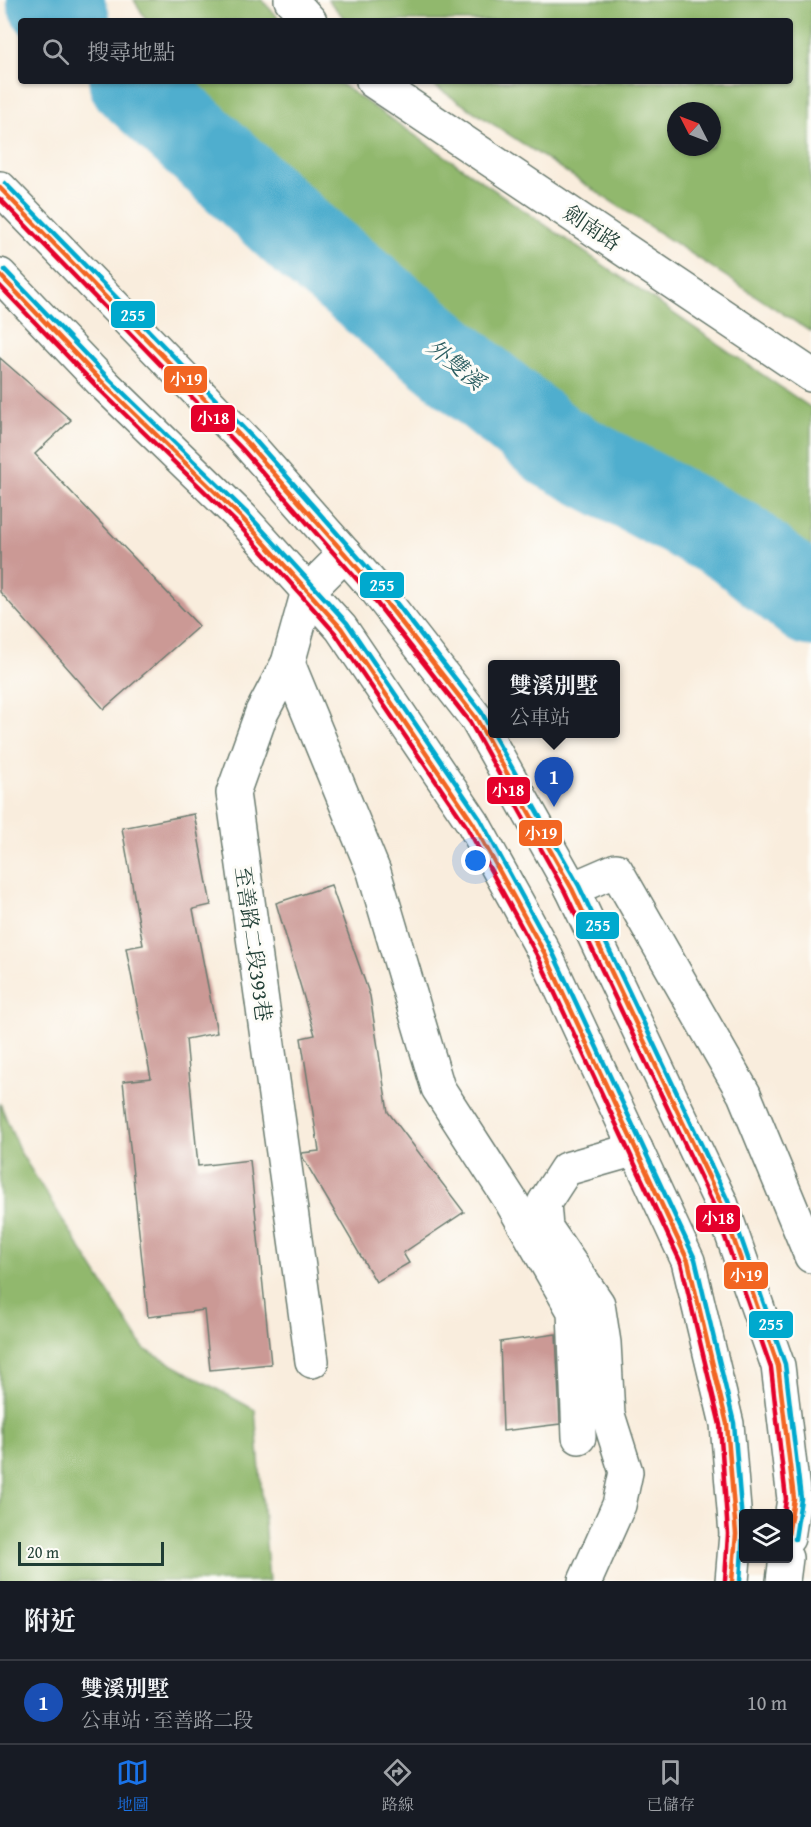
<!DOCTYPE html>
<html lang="zh-TW">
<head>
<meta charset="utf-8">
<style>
	body { margin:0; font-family:"Gentium Book Plus","Noto Serif TC",serif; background:#242831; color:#f1f3f6 }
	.controls { position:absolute; right:18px; bottom:18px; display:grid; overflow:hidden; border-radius:6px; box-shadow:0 2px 4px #0004 }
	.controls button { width:54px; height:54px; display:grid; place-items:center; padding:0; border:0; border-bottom:2px solid #363941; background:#171b24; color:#f1f3f6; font:30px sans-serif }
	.compass { position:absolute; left:667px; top:102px; width:54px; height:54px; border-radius:50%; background:#171b24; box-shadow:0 2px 4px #0004; rotate:312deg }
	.scale { position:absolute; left:18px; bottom:15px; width:146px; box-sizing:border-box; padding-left:6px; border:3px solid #1f3d34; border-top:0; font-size:16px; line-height:21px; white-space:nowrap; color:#1f3d34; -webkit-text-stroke:4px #fdfcf7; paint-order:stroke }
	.you { position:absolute; left:476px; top:861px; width:21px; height:21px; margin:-15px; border:4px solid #fff; border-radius:50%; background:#1a73e8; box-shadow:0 0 0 9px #1a73e833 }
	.badge { display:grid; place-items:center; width:39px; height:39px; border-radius:50%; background:#1a73e8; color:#fff; font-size:20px; font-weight:700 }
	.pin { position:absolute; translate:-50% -50px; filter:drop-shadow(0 2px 3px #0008) }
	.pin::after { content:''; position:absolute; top:32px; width:21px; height:18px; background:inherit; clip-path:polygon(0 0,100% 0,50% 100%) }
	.popup { position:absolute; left:488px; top:660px; width:132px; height:78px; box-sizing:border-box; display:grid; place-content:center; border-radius:6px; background:#171b24; filter:drop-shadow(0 2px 4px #0005); font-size:20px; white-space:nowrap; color:#9ea1a6 }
	.popup b { font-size:22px; color:#f1f3f6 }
	.popup::after { content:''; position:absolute; left:50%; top:100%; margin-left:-12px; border:12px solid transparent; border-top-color:#171b24 }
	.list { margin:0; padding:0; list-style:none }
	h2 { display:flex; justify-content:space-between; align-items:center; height:78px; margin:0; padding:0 24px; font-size:26px }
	h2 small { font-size:20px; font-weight:400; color:#9ea1a6 }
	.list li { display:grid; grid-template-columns:39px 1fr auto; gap:18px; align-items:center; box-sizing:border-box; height:84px; padding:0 24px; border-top:2px solid #363941 }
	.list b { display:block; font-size:22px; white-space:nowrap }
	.list p { margin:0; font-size:20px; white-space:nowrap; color:#9ea1a6 }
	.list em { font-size:20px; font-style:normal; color:#9ea1a6 }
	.icon { flex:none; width:33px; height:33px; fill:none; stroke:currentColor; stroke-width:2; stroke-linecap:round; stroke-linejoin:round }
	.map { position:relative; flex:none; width:811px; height:1581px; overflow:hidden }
	.search { position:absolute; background:#171b24; box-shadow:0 2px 4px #0004; left:18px; right:18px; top:18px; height:66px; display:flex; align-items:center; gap:15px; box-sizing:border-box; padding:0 21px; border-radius:6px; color:#9ea1a6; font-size:22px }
	.sheet { height:162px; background:#171b24 }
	nav { display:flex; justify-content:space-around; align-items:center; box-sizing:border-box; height:84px; border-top:2px solid #363941; background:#171b24; font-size:16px; color:#9ea1a6 }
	nav a { display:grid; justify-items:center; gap:3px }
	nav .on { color:#1a73e8 }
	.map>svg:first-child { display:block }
</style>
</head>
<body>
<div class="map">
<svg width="811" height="1581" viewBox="0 0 811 1581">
	<rect width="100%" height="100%" fill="#fdfcf7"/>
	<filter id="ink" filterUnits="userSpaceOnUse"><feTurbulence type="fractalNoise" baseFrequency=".0167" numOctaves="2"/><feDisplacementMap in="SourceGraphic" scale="12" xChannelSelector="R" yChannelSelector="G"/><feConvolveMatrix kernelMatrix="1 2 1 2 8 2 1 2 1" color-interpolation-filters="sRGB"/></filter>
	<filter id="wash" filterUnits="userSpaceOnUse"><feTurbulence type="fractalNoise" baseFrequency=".008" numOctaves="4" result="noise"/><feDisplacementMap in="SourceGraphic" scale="24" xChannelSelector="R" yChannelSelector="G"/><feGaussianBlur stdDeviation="1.35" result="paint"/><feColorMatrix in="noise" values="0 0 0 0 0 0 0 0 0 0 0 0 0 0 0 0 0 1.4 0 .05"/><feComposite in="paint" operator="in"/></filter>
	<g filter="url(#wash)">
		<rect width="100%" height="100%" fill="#f9eddd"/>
		<g fill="#91b86d" stroke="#587a50" stroke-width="1.5" fill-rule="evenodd">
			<polygon points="134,0 262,0 281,21 147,21"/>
			<path d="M328,0H811V332L427,81H790V21H347ZM676,111H712V147H676Z"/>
			<polygon points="189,81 336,81 811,408 811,572 786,549 528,381 418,300 209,109"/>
			<polygon points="0,1103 20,1152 144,1349 255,1410 269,1581 0,1581"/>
		</g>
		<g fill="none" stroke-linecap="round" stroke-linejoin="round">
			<polyline stroke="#4faece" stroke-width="15" points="61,15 84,0"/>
			<g stroke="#4faece" stroke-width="87">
				<polyline points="50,0 67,21"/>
				<polyline points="132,81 304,240 556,447 737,543 811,603"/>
			</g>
		</g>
		<g id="blocks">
			<g fill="#cb9995">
				<polygon points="0,358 71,420 35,454 199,626 104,709 0,592"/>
				<polygon points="194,814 211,905 193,909 217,1033 186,1039 198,1166 250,1160 271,1364 210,1370 204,1310 148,1317 123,1081 151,1078 126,948 143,945 122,828"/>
				<polygon points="331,885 370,996 388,1112 464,1212 403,1253 409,1263 376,1282 303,1158 302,1153 319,1151 301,1038 315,1035 276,903"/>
				<polygon points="556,1334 560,1424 503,1431 500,1342"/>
			</g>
		</g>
	</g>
	<g filter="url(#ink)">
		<use href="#blocks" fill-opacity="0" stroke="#6b7b6f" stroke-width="1.5"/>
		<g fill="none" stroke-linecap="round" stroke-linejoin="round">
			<g stroke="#6b7b6f" stroke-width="36">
				<g id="minor">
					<polyline points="291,0 310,21"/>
					<polyline points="373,81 811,375"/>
					<polyline points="0,188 248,444 374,587 476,718 572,889 721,1203 778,1366 794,1499 788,1538"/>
					<polyline points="0,275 105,385 242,518 341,628 473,823 518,904 545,954 688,1261 727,1424 736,1534 732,1581"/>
					<polyline points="288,663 374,872 438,1088 511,1201 574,1311 579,1437"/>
					<polyline points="572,889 616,870 744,1094 811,1256"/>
					<polyline points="312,1361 233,793 262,712 288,663 308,591 345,554"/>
					<polyline points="585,1581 619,1505 626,1472 608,1415 604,1343 598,1304 546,1228 544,1203 566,1169 636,1149"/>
					<polyline points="783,1581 786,1558"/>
				</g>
			</g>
			<use href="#minor" stroke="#fff" stroke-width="33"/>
			<g stroke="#fdfcf7" stroke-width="9">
				<g id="bus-1">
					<polyline points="0,188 248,444 374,587 476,718 572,889 721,1203 778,1366 794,1499 788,1535"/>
					<polyline points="0,275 105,385 242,518 341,628 473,823 545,954 688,1261 727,1424 736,1534 732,1581"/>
				</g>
			</g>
			<g stroke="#fdfcf7" stroke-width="9">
				<g id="bus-2">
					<polyline points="0,199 242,449 368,592 470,722 565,892 714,1206 771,1368 786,1499 784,1514"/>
					<polyline points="0,286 100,390 237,523 335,633 467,827 538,957 681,1263 720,1425 728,1534 725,1580"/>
				</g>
			</g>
			<g stroke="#fdfcf7" stroke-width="9">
				<g id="bus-3">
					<polyline points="5,183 254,439 380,582 482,713 492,732"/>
					<polyline points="5,270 110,380 247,513 347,623 480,819 552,951 695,1259 734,1423 743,1534 740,1581"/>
					<polyline points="493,734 579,886 728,1201 785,1364 801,1499 795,1539"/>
				</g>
			</g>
			<use href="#bus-1" stroke="#f26522" stroke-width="4.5"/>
			<use href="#bus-2" stroke="#e4002b" stroke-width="4.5"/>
			<use href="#bus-3" stroke="#00a9ce" stroke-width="4.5"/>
		</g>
	</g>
	<g text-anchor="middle" stroke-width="6" stroke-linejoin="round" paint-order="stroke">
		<g font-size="21" fill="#1f3d34" stroke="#fdfcf7">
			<text transform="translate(592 228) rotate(34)" y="7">劍南路</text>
			<text transform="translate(253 944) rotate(82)" y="7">至善路二段393巷</text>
		</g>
		<g font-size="22" font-style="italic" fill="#2d5f62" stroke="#fdfcf7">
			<text transform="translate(456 364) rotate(39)" y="8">外雙溪</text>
		</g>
	</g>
	<g stroke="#fdfcf7" stroke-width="2">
		<rect x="110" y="300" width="46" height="29" rx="6" fill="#00a9ce"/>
		<rect x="163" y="365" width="45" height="29" rx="6" fill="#f26522"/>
		<rect x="190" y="404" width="46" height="29" rx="6" fill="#e4002b"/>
		<rect x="359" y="571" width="46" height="28" rx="6" fill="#00a9ce"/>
		<rect x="486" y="776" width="45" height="29" rx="6" fill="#e4002b"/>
		<rect x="518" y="819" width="45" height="28" rx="6" fill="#f26522"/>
		<rect x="575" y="911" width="45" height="29" rx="6" fill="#00a9ce"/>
		<rect x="695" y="1204" width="46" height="29" rx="6" fill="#e4002b"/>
		<rect x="723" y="1261" width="46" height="29" rx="6" fill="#f26522"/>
		<rect x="748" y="1310" width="46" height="29" rx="6" fill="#00a9ce"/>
	</g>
	<g font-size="16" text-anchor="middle" font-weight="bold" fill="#fff">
		<text x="133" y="321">255</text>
		<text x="186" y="385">小19</text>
		<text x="213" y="424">小18</text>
		<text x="382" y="591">255</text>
		<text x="508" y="796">小18</text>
		<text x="541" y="839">小19</text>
		<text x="598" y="931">255</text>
		<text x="718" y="1224">小18</text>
		<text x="746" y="1281">小19</text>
		<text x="771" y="1330">255</text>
	</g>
</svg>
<div class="controls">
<button><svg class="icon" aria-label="layers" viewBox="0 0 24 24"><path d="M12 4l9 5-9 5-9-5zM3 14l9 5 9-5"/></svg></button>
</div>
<svg class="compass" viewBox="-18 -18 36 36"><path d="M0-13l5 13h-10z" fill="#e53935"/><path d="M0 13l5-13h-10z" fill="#9ea1a6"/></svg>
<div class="scale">20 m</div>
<div class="you"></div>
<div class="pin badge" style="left:554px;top:807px;background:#1a4fb4">1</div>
<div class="popup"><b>雙溪別墅</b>公車站</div>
<div class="search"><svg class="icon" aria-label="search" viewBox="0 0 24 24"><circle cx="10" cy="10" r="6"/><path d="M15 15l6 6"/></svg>搜尋地點</div>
</div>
<section class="sheet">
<h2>附近<small></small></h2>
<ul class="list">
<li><span class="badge" style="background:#1a4fb4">1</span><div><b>雙溪別墅</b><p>公車站 · 至善路二段</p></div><em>10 m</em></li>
</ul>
</section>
<nav>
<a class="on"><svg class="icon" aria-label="map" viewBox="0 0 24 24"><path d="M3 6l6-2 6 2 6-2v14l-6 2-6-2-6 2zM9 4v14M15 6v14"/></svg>地圖</a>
<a><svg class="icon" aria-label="directions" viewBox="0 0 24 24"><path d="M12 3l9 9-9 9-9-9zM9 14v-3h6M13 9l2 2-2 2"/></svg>路線</a>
<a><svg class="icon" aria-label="saved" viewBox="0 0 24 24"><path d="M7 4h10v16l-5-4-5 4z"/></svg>已儲存</a>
</nav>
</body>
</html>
